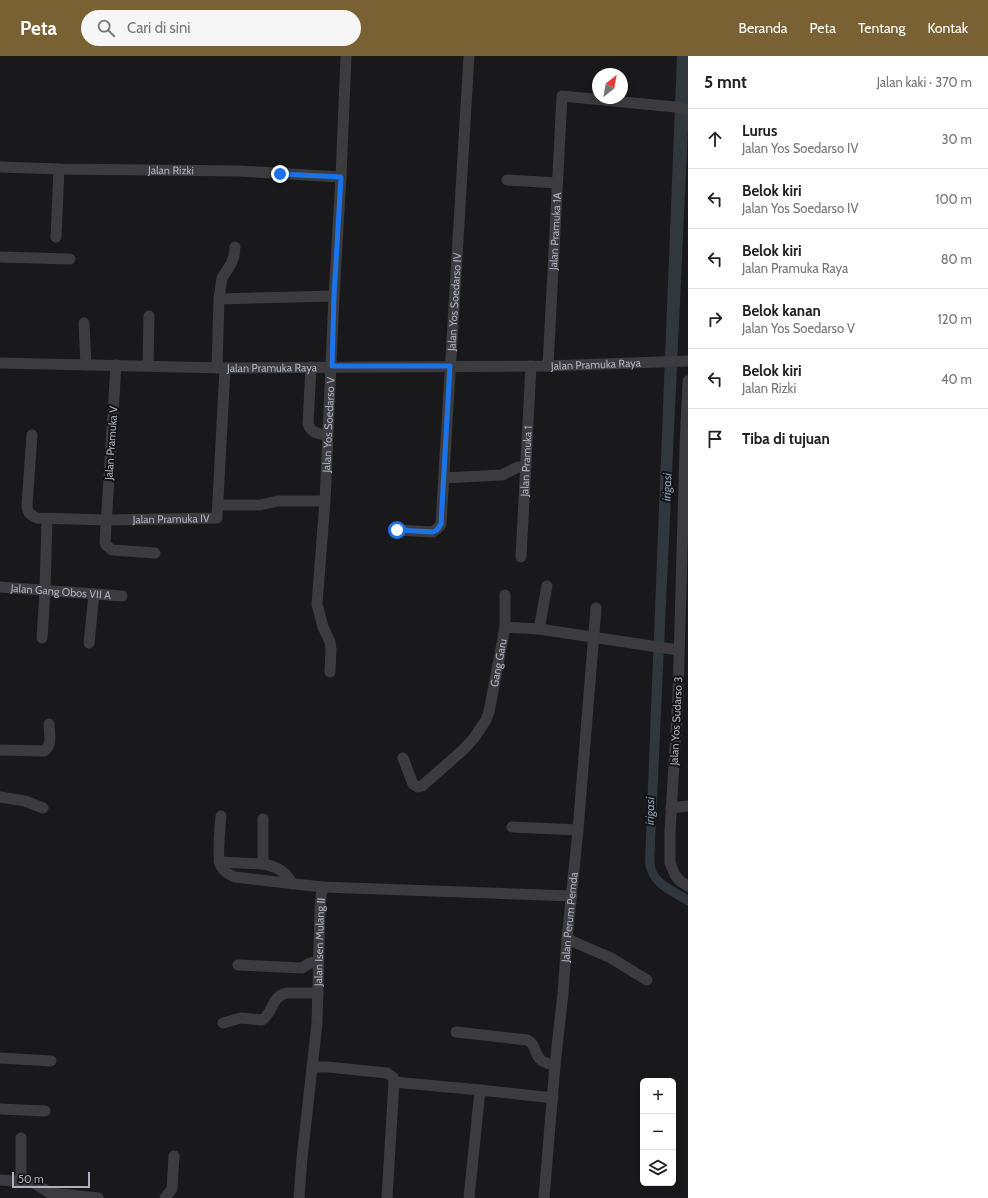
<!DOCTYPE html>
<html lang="id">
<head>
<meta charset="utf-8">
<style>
	body { margin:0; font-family:Cabin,sans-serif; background:#f6f6f6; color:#222 }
	.controls { position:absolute; right:12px; bottom:12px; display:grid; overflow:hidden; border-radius:6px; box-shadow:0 2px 10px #0003 }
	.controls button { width:36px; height:36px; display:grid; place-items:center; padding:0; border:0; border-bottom:1px solid #e0e0e0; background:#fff; color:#222; font:20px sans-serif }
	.compass { position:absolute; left:592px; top:12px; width:36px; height:36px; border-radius:50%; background:#fff; box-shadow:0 2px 10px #0003; rotate:31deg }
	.scale { position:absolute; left:12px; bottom:10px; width:78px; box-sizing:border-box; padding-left:4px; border:2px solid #adb1ba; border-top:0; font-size:11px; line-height:14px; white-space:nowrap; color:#adb1ba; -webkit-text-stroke:3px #141416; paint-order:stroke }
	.stop { position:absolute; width:12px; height:12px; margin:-9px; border:3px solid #1a73e8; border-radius:50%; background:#fff }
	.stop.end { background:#1a73e8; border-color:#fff; box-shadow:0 1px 4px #0008 }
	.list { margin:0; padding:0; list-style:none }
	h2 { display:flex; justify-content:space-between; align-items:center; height:52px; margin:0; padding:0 16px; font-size:17px }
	h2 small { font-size:13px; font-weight:400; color:#767676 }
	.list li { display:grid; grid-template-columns:26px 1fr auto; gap:12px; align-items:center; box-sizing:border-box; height:60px; padding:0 16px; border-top:1px solid #e0e0e0 }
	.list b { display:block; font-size:15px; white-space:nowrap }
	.list p { margin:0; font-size:13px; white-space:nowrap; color:#767676 }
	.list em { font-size:13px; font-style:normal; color:#767676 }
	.icon { flex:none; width:22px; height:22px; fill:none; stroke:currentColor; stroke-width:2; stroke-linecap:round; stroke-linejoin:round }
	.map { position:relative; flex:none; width:688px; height:1142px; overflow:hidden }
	header { display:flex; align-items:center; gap:24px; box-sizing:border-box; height:56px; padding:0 20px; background:#7a6133; color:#fff }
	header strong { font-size:19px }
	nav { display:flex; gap:22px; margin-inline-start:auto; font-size:14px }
	.search { width:280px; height:36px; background:#f6f6f6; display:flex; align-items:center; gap:10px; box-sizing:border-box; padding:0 14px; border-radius:22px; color:#767676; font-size:15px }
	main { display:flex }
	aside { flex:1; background:#fff }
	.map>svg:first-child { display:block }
</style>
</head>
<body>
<header>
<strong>Peta</strong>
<div class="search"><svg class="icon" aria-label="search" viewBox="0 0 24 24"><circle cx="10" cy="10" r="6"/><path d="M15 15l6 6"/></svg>Cari di sini</div>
<nav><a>Beranda</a><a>Peta</a><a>Tentang</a><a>Kontak</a></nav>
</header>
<main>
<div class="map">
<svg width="688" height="1142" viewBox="0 0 688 1142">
	<rect width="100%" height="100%" fill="#19191b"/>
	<path fill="#30383e" d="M677,0H688V72L655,786C655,795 653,806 656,814C659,824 679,833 688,839V850C669,838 648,831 645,806Z"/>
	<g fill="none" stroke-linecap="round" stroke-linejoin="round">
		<g stroke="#3b3b40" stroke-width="11">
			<path id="s1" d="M0,111L59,113L239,115L341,121"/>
			<polyline points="507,124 557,127"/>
			<polyline points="56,181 59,113"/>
			<polyline points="0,201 70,203"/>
			<polyline points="219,243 222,222 231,208 234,200 235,191"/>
			<polyline points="84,267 86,309"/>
			<path id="s2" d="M0,307L225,312L548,310L688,305"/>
			<polyline points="116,309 105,486 106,489 112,494 155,497"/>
			<polyline points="148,310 149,260"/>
			<path id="s3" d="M548,310L562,40L675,51L688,54"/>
			<path d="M311,311L308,368C312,378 319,378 328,379"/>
			<polyline points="217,312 219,243 334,240"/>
			<polyline points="688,325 685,391 678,639 670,776 670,807 675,819 680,825 688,830"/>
			<path id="s4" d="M32,379L27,449C27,456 30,459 37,462L106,464L217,462L225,312"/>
			<polyline points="444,422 502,419 518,411 526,411"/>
			<polyline points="218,449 260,449 278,445 325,445"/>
			<path id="s5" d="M397,474L433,476L439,471L441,468L469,0"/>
			<path id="s6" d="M521,501L531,310"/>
			<path id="s7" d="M0,531L122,540"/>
			<polyline points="505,571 505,539"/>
			<polyline points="539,573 547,530"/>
			<polyline points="42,582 45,535 47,463"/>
			<polyline points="89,587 94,538"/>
			<path id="s8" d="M330,616L331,593L330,586L323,571L317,548L325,445L334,240L341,121L346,0"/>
			<path d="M0,694L44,695C53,689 49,678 49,668"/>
			<path id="s9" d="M403,702L413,728L418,731L422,730L463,694L474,682L486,664L489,656L505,571L539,573L678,594"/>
			<polyline points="0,741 25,745 43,752"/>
			<polyline points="671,752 688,750"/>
			<path d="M221,760C220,770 217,803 221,810C224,816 230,819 235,821L322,831"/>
			<path d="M263,763V808C275,810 287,816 292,828"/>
			<polyline points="512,771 578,774"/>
			<polyline points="219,806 263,808"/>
			<polyline points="567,883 611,902 647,924"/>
			<polyline points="238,909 302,912 310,907 319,905"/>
			<path d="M223,967L241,962L262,964C274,956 270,942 286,937H318"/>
			<path d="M456,976L527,984C537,989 533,996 540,1003C543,1007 550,1008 555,1009"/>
			<polyline points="0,1002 51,1005"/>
			<polyline points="312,1011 328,1011 387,1017 393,1021 394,1026"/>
			<polyline points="0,1053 45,1055"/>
			<polyline points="21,1082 21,1125"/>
			<polyline points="0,1124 30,1126 36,1128 50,1137 98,1142"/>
			<polyline points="165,1142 172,1133 174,1100"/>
			<path id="s10" d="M299,1142L302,1102L317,967L320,852L322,831L572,840"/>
			<polyline points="387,1142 394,1026 480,1034 553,1042"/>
			<polyline points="469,1142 480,1034"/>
			<path id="s11" d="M544,1142L555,1009L563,937L567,883L578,774L596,552"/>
		</g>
	</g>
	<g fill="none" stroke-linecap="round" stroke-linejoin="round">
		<polyline stroke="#1a73e8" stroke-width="5" points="280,118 341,121 334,240 332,310 450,310 441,468 437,474 433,476 397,474"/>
	</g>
	<g text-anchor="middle" stroke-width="4" stroke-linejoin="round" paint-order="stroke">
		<g font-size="11" fill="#adb1ba" stroke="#141416">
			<text dy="4" stroke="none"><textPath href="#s1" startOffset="171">Jalan Rizki</textPath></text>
			<text dy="4" stroke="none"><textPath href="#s3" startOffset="135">Jalan Pramuka 1A</textPath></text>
			<text dy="4" stroke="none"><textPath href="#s5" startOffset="270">Jalan Yos Soedarso IV</textPath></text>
			<text dy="4" stroke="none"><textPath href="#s2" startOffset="596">Jalan Pramuka Raya</textPath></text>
			<text dy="4" stroke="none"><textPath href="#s2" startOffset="272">Jalan Pramuka Raya</textPath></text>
			<text dy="4" stroke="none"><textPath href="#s8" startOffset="250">Jalan Yos Soedarso V</textPath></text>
			<text transform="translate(111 387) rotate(-86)" y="4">Jalan Pramuka V</text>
			<text dy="4" stroke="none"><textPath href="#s6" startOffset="96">Jalan Pramuka 1</textPath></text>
			<text dy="4" stroke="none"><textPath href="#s4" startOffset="222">Jalan Pramuka IV</textPath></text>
			<text dy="4" stroke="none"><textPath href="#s7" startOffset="61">Jalan Gang Obos VII A</textPath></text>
			<text dy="4" stroke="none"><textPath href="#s9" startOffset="189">Gang Garu</textPath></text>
			<text transform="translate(676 665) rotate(-87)" y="4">Jalan Yos Sudarso 3</text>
			<text dy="4" stroke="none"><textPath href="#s11" startOffset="282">Jalan Perum Pemda</textPath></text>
			<text dy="4" stroke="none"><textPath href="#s10" startOffset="257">Jalan Isen Mulang II</textPath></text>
		</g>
		<g font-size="12" font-style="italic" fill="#879eb2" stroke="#141416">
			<text transform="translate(667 431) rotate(-88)" y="4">irigasi</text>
			<text transform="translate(650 755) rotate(-89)" y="4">irigasi</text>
		</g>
	</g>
</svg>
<div class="controls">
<button>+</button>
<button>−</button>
<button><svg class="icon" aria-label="layers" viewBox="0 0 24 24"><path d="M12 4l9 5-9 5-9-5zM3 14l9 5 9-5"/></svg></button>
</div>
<svg class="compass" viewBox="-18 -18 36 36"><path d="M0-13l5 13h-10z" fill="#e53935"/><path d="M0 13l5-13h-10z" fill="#767676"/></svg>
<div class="scale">50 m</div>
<div class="stop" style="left:397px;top:474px"></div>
<div class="stop end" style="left:280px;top:118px"></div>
</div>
<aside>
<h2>5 mnt<small>Jalan kaki · 370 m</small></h2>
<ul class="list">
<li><svg class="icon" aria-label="ahead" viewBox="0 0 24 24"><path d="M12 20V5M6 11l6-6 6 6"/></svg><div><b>Lurus</b><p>Jalan Yos Soedarso IV</p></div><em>30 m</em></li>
<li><svg class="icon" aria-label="left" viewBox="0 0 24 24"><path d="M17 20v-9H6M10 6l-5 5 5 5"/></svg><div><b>Belok kiri</b><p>Jalan Yos Soedarso IV</p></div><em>100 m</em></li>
<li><svg class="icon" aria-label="left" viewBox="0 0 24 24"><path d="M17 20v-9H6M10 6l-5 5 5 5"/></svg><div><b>Belok kiri</b><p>Jalan Pramuka Raya</p></div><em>80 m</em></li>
<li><svg class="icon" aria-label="right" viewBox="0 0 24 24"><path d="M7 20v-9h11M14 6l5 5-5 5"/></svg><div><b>Belok kanan</b><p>Jalan Yos Soedarso V</p></div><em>120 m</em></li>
<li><svg class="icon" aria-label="left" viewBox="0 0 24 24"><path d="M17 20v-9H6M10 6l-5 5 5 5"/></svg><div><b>Belok kiri</b><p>Jalan Rizki</p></div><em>40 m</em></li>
<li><svg class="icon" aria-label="arrive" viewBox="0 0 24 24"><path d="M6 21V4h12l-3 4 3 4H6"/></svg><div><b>Tiba di tujuan</b></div></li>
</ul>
</aside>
</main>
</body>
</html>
